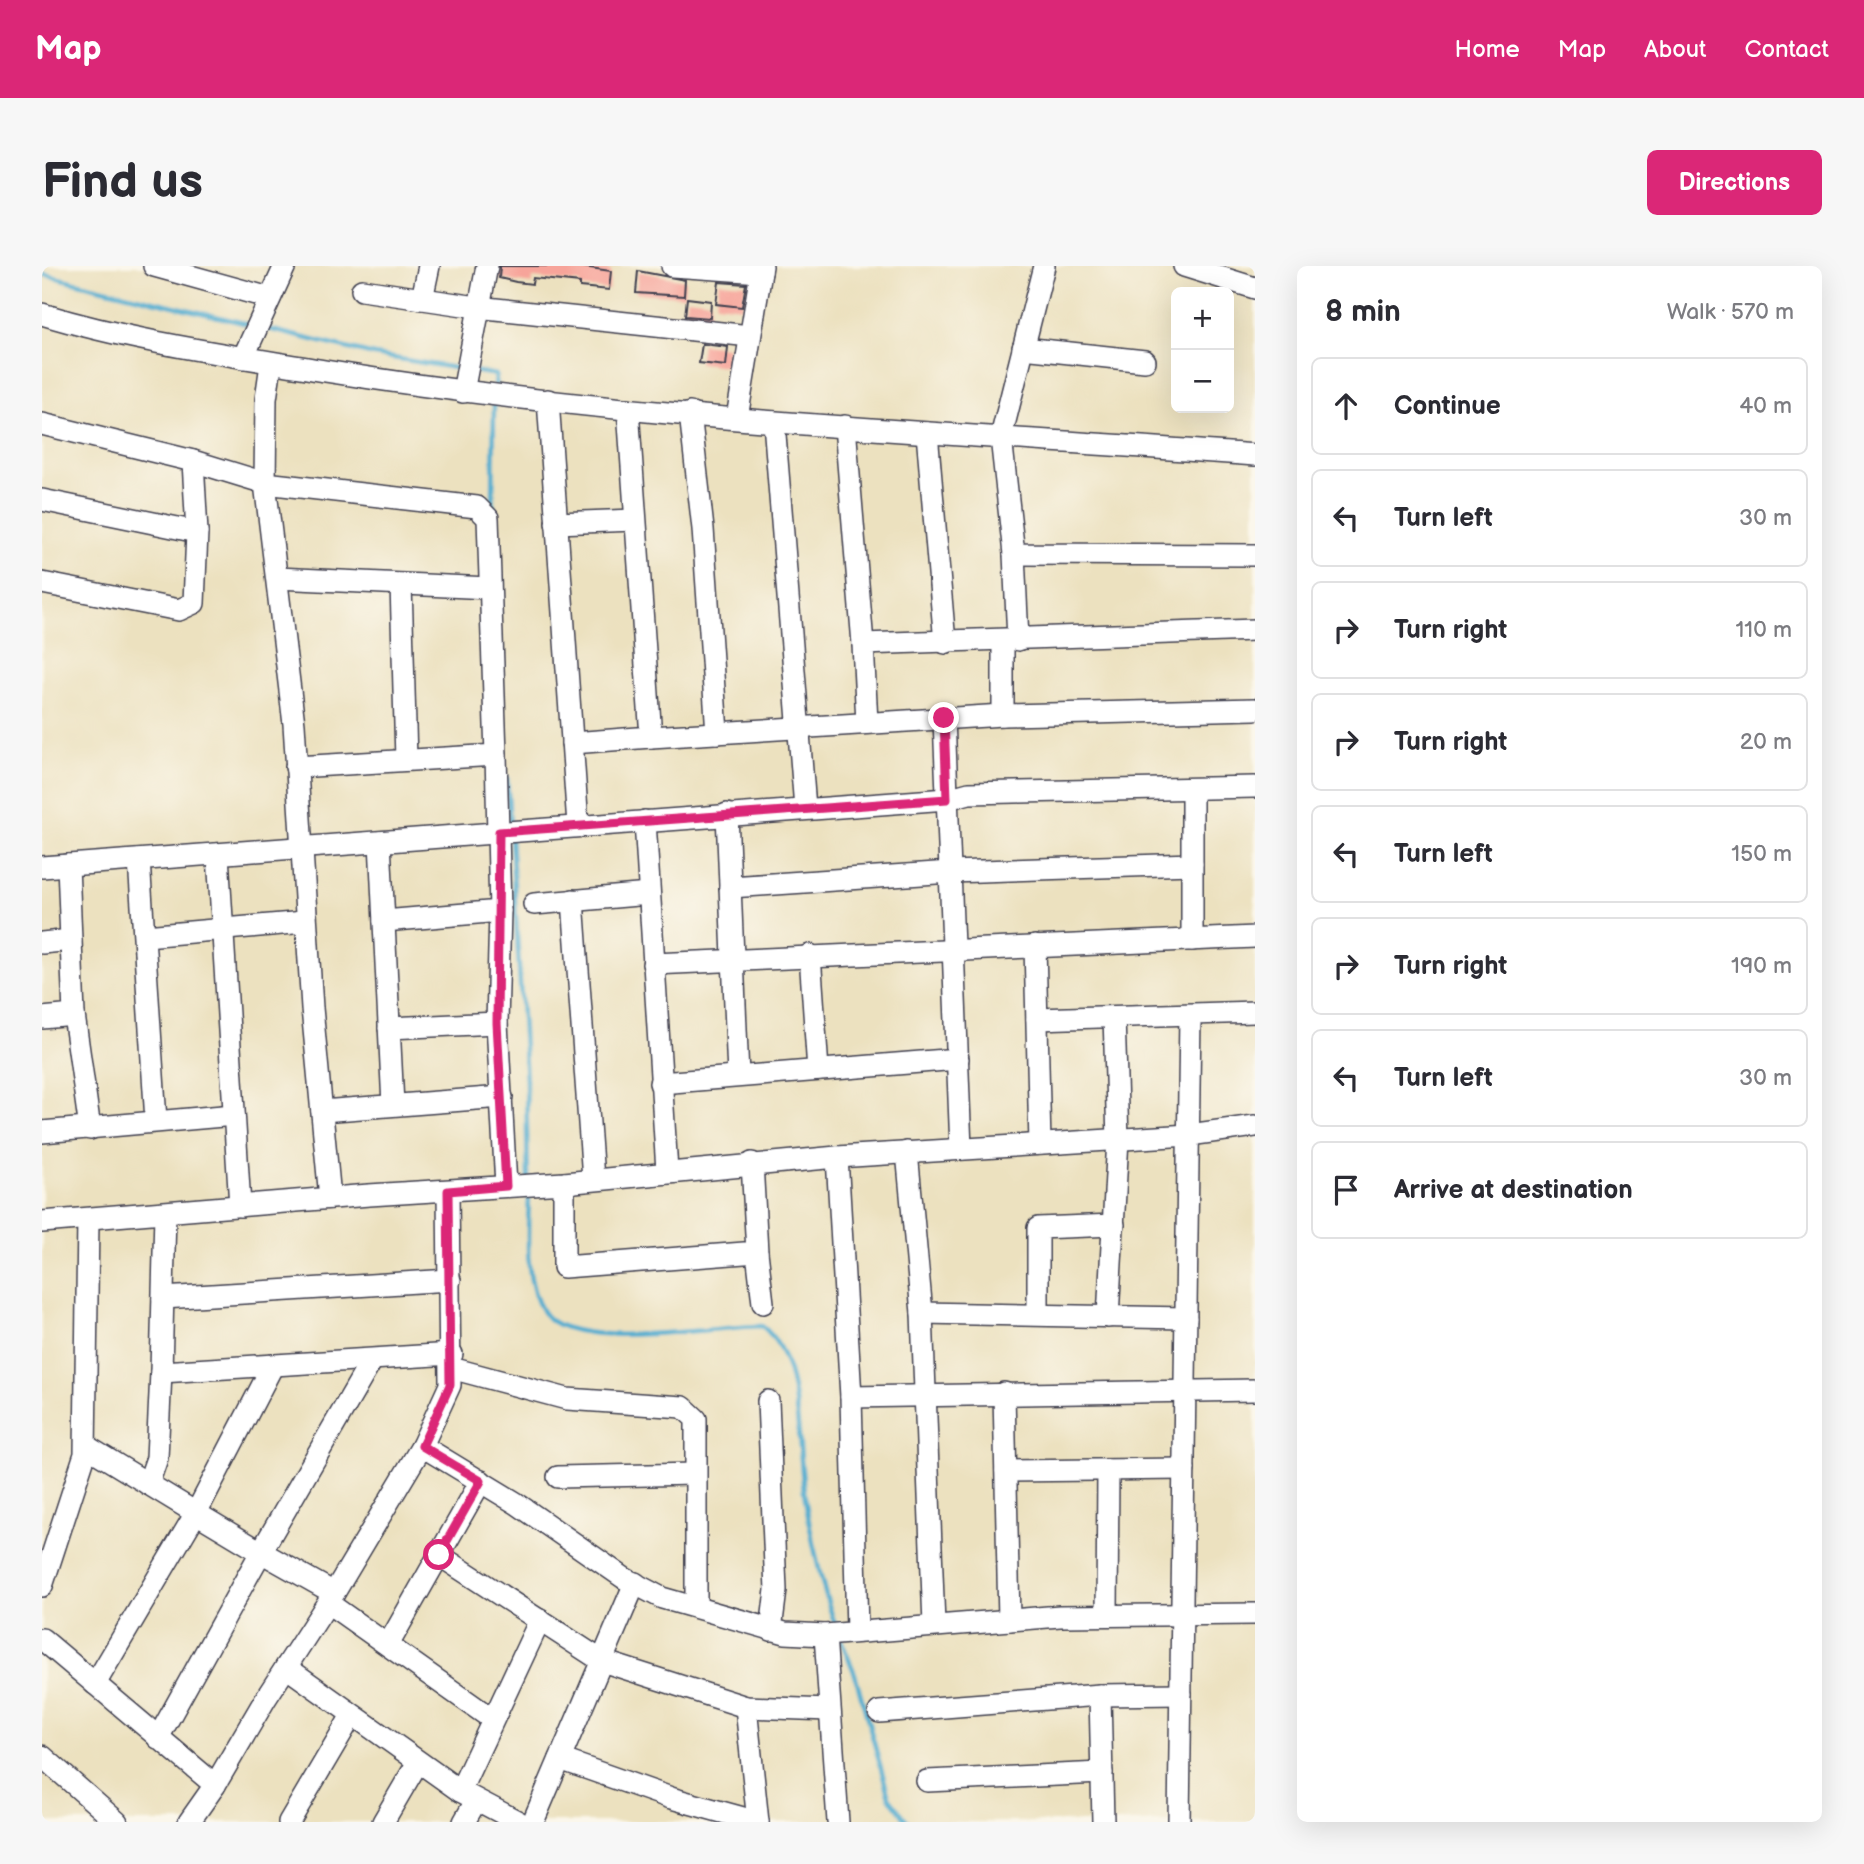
<!DOCTYPE html>
<html lang="en">
<head>
<meta charset="utf-8">
<style>
	body { margin:0; font-family:"Balsamiq Sans",sans-serif; background:#f7f7f7; color:#2b2b33 }
	.controls { position:absolute; right:21px; top:21px; display:grid; overflow:hidden; border-radius:10px; box-shadow:0 7px 28px #0002 }
	.controls button { width:63px; height:63px; display:grid; place-items:center; padding:0; border:0; border-bottom:2px solid #e1e1e2; background:#fff; color:#2b2b33; font:35px sans-serif }
	.stop { position:absolute; width:21px; height:21px; margin:-16px; border:5px solid #db2777; border-radius:50%; background:#fff }
	.stop.end { background:#db2777; border-color:#fff; box-shadow:0 2px 7px #0008 }
	.list { margin:0; padding:0; list-style:none }
	h2 { display:flex; justify-content:space-between; align-items:center; height:91px; margin:0; padding:0 28px; font-size:30px }
	h2 small { font-size:23px; font-weight:400; color:#7c7c81 }
	.list li { display:grid; grid-template-columns:46px 1fr auto; gap:21px; align-items:center; box-sizing:border-box; height:98px; margin:0 14px 14px; padding:0 14px; border:2px solid #e1e1e2; border-radius:10px }
	.list b { display:block; font-size:26px; white-space:nowrap }
	.list em { font-size:23px; font-style:normal; color:#7c7c81 }
	.icon { flex:none; width:38px; height:38px; fill:none; stroke:currentColor; stroke-width:2; stroke-linecap:round; stroke-linejoin:round }
	.map { position:relative; flex:none; width:1213px; height:1556px; overflow:hidden; border-radius:10px }
	header { display:flex; align-items:center; gap:42px; box-sizing:border-box; height:98px; padding:0 35px; background:#db2777; color:#fff }
	header strong { font-size:33px }
	nav { display:flex; gap:38px; margin-inline-start:auto; font-size:24px }
	.intro { display:flex; align-items:center; justify-content:space-between; box-sizing:border-box; height:168px; padding:0 42px }
	h1 { margin:0; font-size:49px }
	.button { padding:18px 32px; border-radius:10px; background:#db2777; color:#fff; font-size:24px; font-weight:700 }
	main { display:flex; gap:42px; padding:0 42px }
	aside { flex:1; background:#fff; border-radius:10px; box-shadow:0 7px 28px #0002 }
	.map>svg:first-child { display:block }
</style>
</head>
<body>
<header>
<strong>Map</strong>
<nav><a>Home</a><a>Map</a><a>About</a><a>Contact</a></nav>
</header>
<div class="intro"><h1>Find us</h1><a class="button">Directions</a></div>
<main>
<div class="map">
<svg width="1213" height="1556" viewBox="0 0 1213 1556">
	<rect width="100%" height="100%" fill="#fbf7ec"/>
	<filter id="ink" filterUnits="userSpaceOnUse"><feTurbulence type="fractalNoise" baseFrequency=".0143" numOctaves="2"/><feDisplacementMap in="SourceGraphic" scale="14" xChannelSelector="R" yChannelSelector="G"/><feConvolveMatrix kernelMatrix="1 2 1 2 8 2 1 2 1" color-interpolation-filters="sRGB"/></filter>
	<filter id="wash" filterUnits="userSpaceOnUse"><feTurbulence type="fractalNoise" baseFrequency=".00686" numOctaves="4" result="noise"/><feDisplacementMap in="SourceGraphic" scale="28" xChannelSelector="R" yChannelSelector="G"/><feGaussianBlur stdDeviation="1.57" result="paint"/><feColorMatrix in="noise" values="0 0 0 0 0 0 0 0 0 0 0 0 0 0 0 0 0 1.4 0 .05"/><feComposite in="paint" operator="in"/></filter>
	<g filter="url(#wash)">
		<rect width="100%" height="100%" fill="#ece1bf"/>
		<g fill="none" stroke-linecap="round" stroke-linejoin="round">
			<g stroke="#53add0" stroke-width="4.5">
				<polyline points="0,8 210,59"/>
				<polyline points="222,62 332,89 419,103"/>
				<polyline points="431,105 454,109 453,122"/>
				<polyline points="451,245 452,134"/>
				<polyline points="465,512 468,559"/>
				<polyline points="469,571 484,815 486,912"/>
				<path d="M487,924C487,962 480,1012 501,1046C526,1087 674,1060 720,1060C761,1092 755,1184 763,1232C770,1275 779,1322 795,1363"/>
				<polyline points="799,1374 813,1408 847,1531 866,1556"/>
			</g>
		</g>
		<g id="blocks">
			<g fill="#f7a49a">
				<polygon points="458,0 534,0 569,5 567,24 538,21 538,17 491,12 490,18 474,16 457,12"/>
				<polygon points="596,5 643,14 642,30 594,27"/>
				<polygon points="677,16 704,18 700,41 674,38"/>
				<polygon points="645,32 669,35 668,52 643,50"/>
				<polygon points="660,78 686,81 684,100 657,97"/>
			</g>
		</g>
	</g>
	<g filter="url(#ink)">
		<use href="#blocks" fill-opacity="0" stroke="#403f4f" stroke-width="2"/>
		<g fill="none" stroke-linecap="round" stroke-linejoin="round">
			<g stroke="#403f4f" stroke-width="24">
				<g id="minor">
					<polyline points="112,0 228,32"/>
					<polyline points="630,0 719,6"/>
					<polyline points="1002,0 959,171 972,288 1213,289"/>
					<polyline points="1142,0 1213,22"/>
					<polyline points="320,24 435,41 708,70"/>
					<polyline points="380,33 387,0"/>
					<path d="M0,48C92,76 188,89 283,105C590,155 903,166 1213,189"/>
					<polyline points="981,82 1103,95"/>
					<polyline points="201,92 243,0"/>
					<polyline points="229,98 224,133 223,217 252,458 270,742 288,932"/>
					<polyline points="421,126 445,0"/>
					<polyline points="506,134 536,559"/>
					<polyline points="586,143 609,471 961,449 1213,443"/>
					<polyline points="648,147 661,263 675,467"/>
					<polyline points="695,152 720,0"/>
					<polyline points="732,156 763,542"/>
					<polyline points="0,158 151,195 223,217 435,241 446,252 454,489 254,501"/>
					<polyline points="803,160 821,378"/>
					<polyline points="885,167 903,377"/>
					<polyline points="0,234 155,266"/>
					<polyline points="514,257 593,254"/>
					<polyline points="972,288 976,374"/>
					<polyline points="235,312 447,322"/>
					<polyline points="0,317 137,344 152,337 155,266 151,195"/>
					<polyline points="359,318 364,494"/>
					<polyline points="961,375 961,449"/>
					<polyline points="902,452 919,883"/>
					<polyline points="825,457 821,378 1213,364"/>
					<polyline points="530,477 609,471"/>
					<polyline points="454,489 458,645 455,757 464,920"/>
					<polyline points="1150,524 1150,674"/>
					<polyline points="685,548 696,810"/>
					<polyline points="603,555 625,905"/>
					<polyline points="338,576 351,839"/>
					<polyline points="176,589 198,940"/>
					<polyline points="97,594 114,855"/>
					<polyline points="0,601 905,533 927,527 1213,521"/>
					<polyline points="688,621 909,606 1150,598"/>
					<polyline points="531,634 551,913"/>
					<polyline points="492,638 607,628"/>
					<polyline points="342,655 458,645"/>
					<polyline points="103,670 263,656"/>
					<polyline points="0,677 29,674"/>
					<polyline points="993,680 998,878"/>
					<polyline points="768,689 776,804"/>
					<polyline points="611,698 1213,671"/>
					<polyline points="32,749 48,863"/>
					<polyline points="0,752 32,749 26,599"/>
					<polyline points="995,753 1213,746"/>
					<polyline points="347,762 455,757"/>
					<polyline points="618,817 916,793"/>
					<polyline points="280,845 460,831"/>
					<polyline points="0,866 192,849"/>
					<polyline points="865,886 880,1047 892,1359"/>
					<polyline points="795,891 809,1131 815,1365"/>
					<polyline points="522,917 522,1001 715,986 710,897"/>
					<polyline points="123,947 119,1106 410,1088"/>
					<polyline points="0,956 327,929 522,917 795,891 1147,869 1213,860"/>
					<polyline points="715,986 721,1037"/>
					<polyline points="121,1032 408,1014"/>
					<polyline points="880,1047 1144,1052"/>
					<polyline points="996,1048 996,962 1072,959"/>
					<polyline points="1066,1051 1076,873 1072,751"/>
					<polyline points="409,1102 525,1133 641,1141 654,1153 654,1341"/>
					<polyline points="962,1127 967,1354"/>
					<polyline points="809,1131 1213,1124"/>
					<polyline points="726,1135 734,1324 729,1364"/>
					<polyline points="44,1180 154,1247 53,1418"/>
					<polyline points="380,1180 474,1237 582,1312 620,1332 743,1367 783,1369 1018,1350 1213,1348"/>
					<polyline points="964,1205 1142,1203"/>
					<polyline points="516,1211 653,1208"/>
					<polyline points="106,1218 115,1192 119,1106"/>
					<polyline points="397,1289 560,1395 704,1441 787,1444"/>
					<polyline points="0,1320 43,1188 46,953"/>
					<polyline points="292,1327 219,1286 330,1094"/>
					<polyline points="286,1337 450,1453"/>
					<polyline points="1065,1348 1066,1204"/>
					<polyline points="783,1369 796,1556"/>
					<polyline points="0,1373 173,1519"/>
					<polyline points="346,1379 439,1215"/>
					<polyline points="244,1401 418,1525 477,1556"/>
					<polyline points="1058,1429 1061,1556"/>
					<polyline points="704,1441 716,1556"/>
					<polyline points="837,1446 1058,1429 1139,1428"/>
					<polyline points="116,1472 219,1286 154,1247 231,1099"/>
					<polyline points="0,1490 75,1556"/>
					<polyline points="518,1493 629,1532 716,1556"/>
					<polyline points="885,1515 1060,1507"/>
					<polyline points="418,1525 498,1354"/>
					<polyline points="147,1556 173,1519 224,1432 292,1327 380,1180 408,1119 406,925"/>
					<polyline points="247,1556 309,1451"/>
					<polyline points="341,1556 376,1496"/>
					<polyline points="422,1556 434,1535"/>
					<polyline points="491,1556 593,1317"/>
					<polyline points="1137,1556 1148,749"/>
				</g>
			</g>
			<use href="#minor" stroke="#fff" stroke-width="21"/>
		</g>
	</g>
	<g fill="none" stroke-linecap="round" stroke-linejoin="round" filter="url(#ink)">
		<polyline stroke="#db2777" stroke-width="9" points="397,1289 439,1215 380,1180 408,1119 406,925 464,920 455,757 457,566 905,533 902,452"/>
	</g>
</svg>
<div class="controls">
<button>+</button>
<button>−</button>
</div>
<div class="stop" style="left:397px;top:1289px"></div>
<div class="stop end" style="left:902px;top:452px"></div>
</div>
<aside>
<h2>8 min<small>Walk · 570 m</small></h2>
<ul class="list">
<li><svg class="icon" aria-label="ahead" viewBox="0 0 24 24"><path d="M12 20V5M6 11l6-6 6 6"/></svg><div><b>Continue</b></div><em>40 m</em></li>
<li><svg class="icon" aria-label="left" viewBox="0 0 24 24"><path d="M17 20v-9H6M10 6l-5 5 5 5"/></svg><div><b>Turn left</b></div><em>30 m</em></li>
<li><svg class="icon" aria-label="right" viewBox="0 0 24 24"><path d="M7 20v-9h11M14 6l5 5-5 5"/></svg><div><b>Turn right</b></div><em>110 m</em></li>
<li><svg class="icon" aria-label="right" viewBox="0 0 24 24"><path d="M7 20v-9h11M14 6l5 5-5 5"/></svg><div><b>Turn right</b></div><em>20 m</em></li>
<li><svg class="icon" aria-label="left" viewBox="0 0 24 24"><path d="M17 20v-9H6M10 6l-5 5 5 5"/></svg><div><b>Turn left</b></div><em>150 m</em></li>
<li><svg class="icon" aria-label="right" viewBox="0 0 24 24"><path d="M7 20v-9h11M14 6l5 5-5 5"/></svg><div><b>Turn right</b></div><em>190 m</em></li>
<li><svg class="icon" aria-label="left" viewBox="0 0 24 24"><path d="M17 20v-9H6M10 6l-5 5 5 5"/></svg><div><b>Turn left</b></div><em>30 m</em></li>
<li><svg class="icon" aria-label="arrive" viewBox="0 0 24 24"><path d="M6 21V4h12l-3 4 3 4H6"/></svg><div><b>Arrive at destination</b></div></li>
</ul>
</aside>
</main>
</body>
</html>
